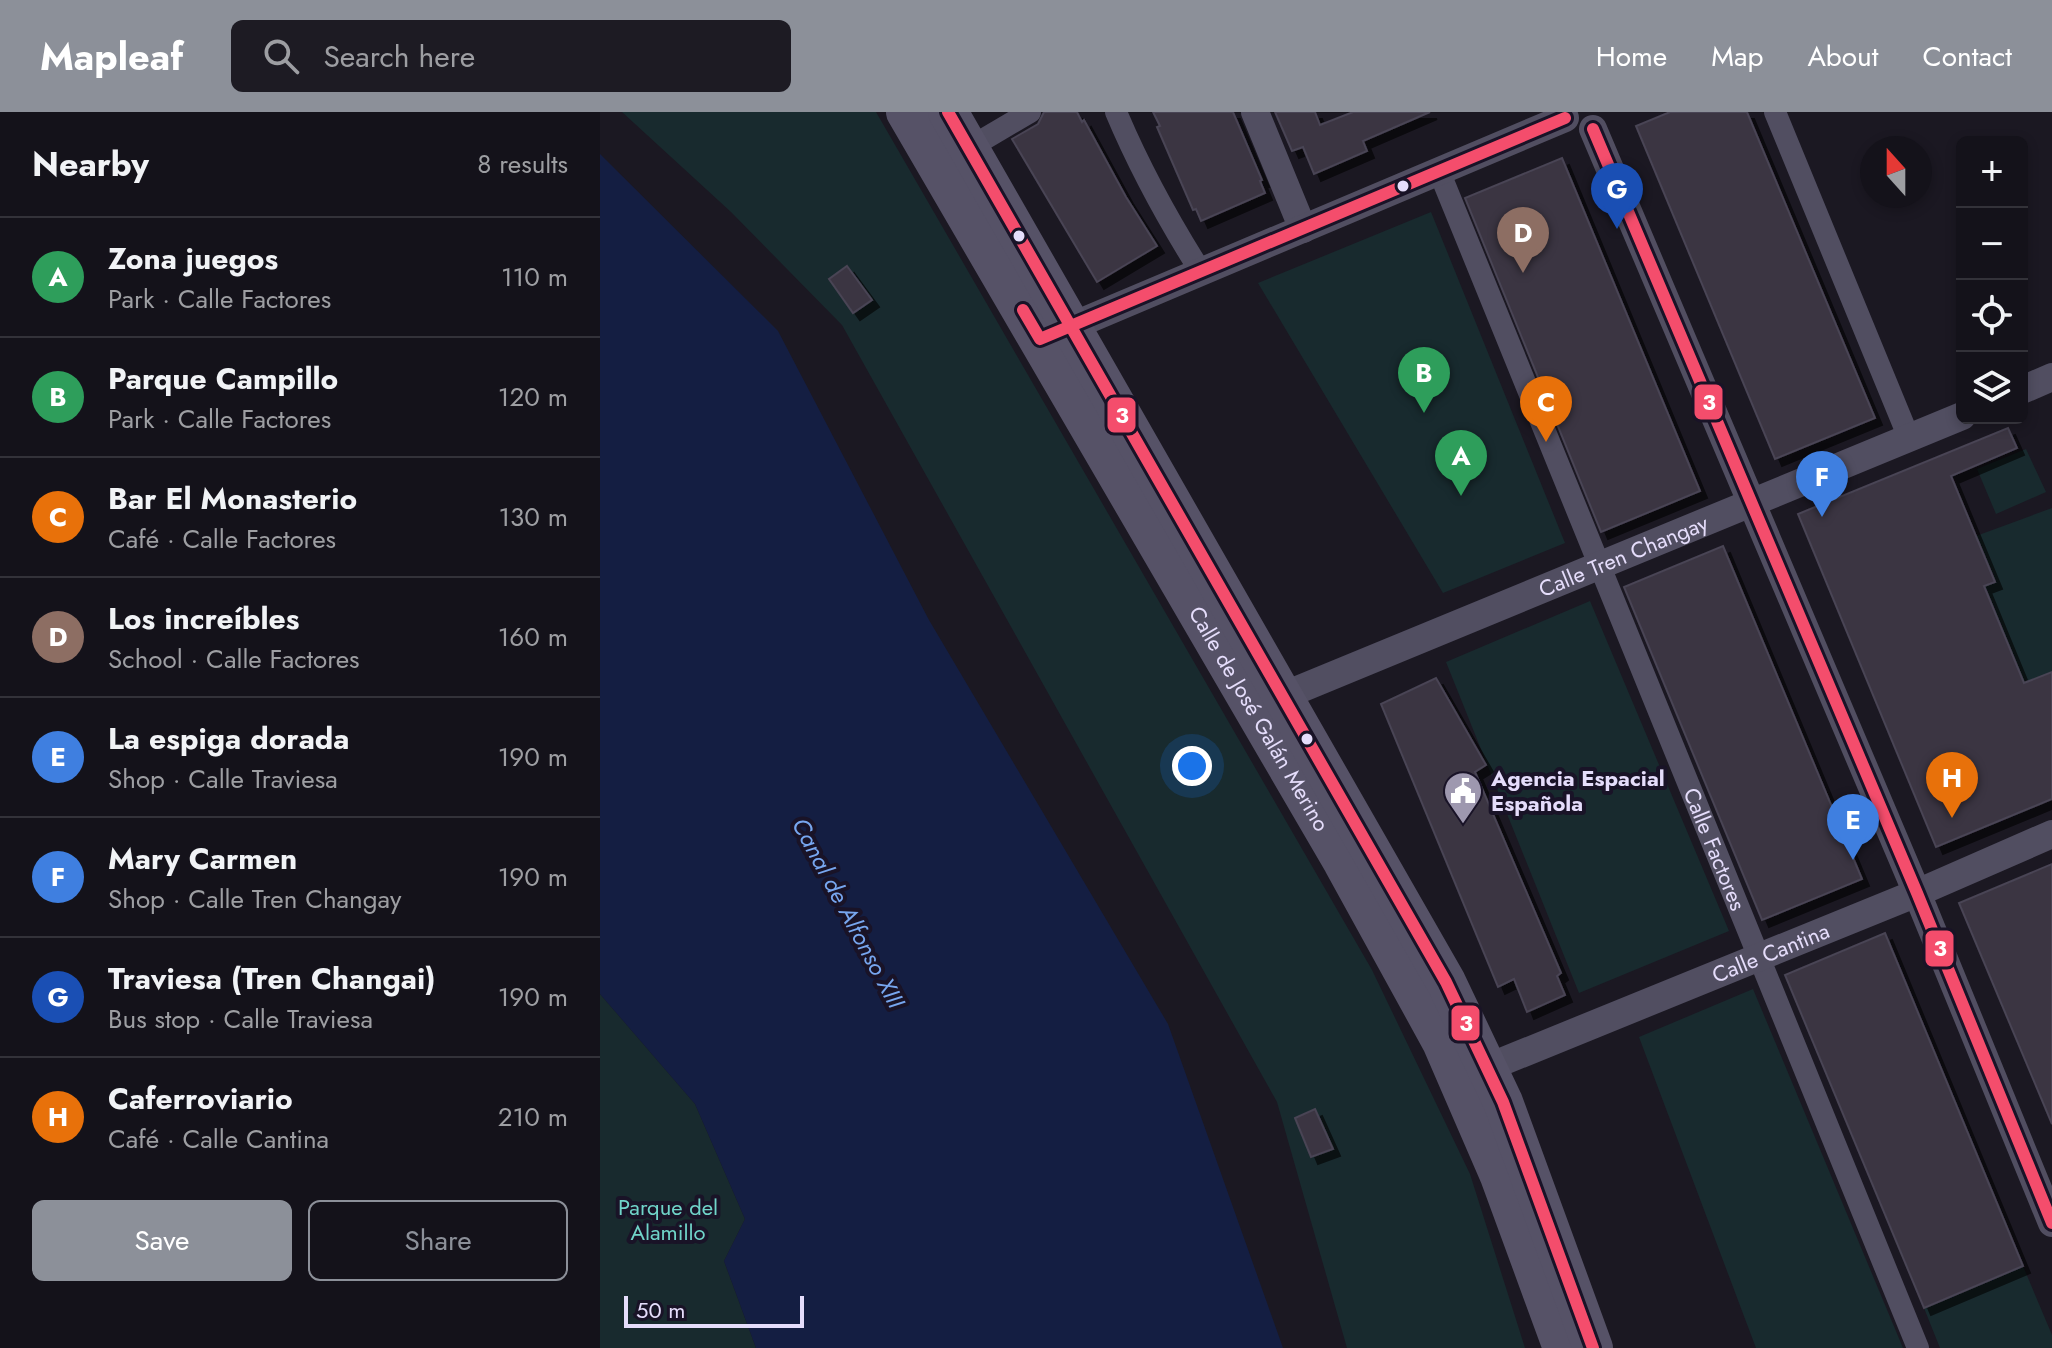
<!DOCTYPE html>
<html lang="en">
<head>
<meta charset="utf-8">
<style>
	body { margin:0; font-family:Jost,sans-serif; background:#1d1b23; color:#f1f3f6 }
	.controls { position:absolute; right:24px; top:24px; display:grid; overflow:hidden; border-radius:12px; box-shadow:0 4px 12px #0003 }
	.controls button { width:72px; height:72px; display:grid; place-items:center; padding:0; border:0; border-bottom:2px solid #333239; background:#14121a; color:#f1f3f6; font:40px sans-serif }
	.compass { position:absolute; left:1260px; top:24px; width:72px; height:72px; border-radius:50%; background:#14121a; box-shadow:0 4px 12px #0003; rotate:339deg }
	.scale { position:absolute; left:24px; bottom:20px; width:180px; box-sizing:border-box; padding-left:8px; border:4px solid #e5ddfb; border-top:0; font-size:22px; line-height:28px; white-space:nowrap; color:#e5ddfb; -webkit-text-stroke:6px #191327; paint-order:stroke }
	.you { position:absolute; left:592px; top:654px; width:28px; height:28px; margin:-20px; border:6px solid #fff; border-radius:50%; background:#1a73e8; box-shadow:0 0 0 12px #1a73e833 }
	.badge { display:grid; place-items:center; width:52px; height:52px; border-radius:50%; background:#8c9099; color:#fff; font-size:26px; font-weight:700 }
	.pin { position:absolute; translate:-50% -66px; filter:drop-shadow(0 2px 4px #0008) }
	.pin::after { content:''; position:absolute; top:42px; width:28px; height:24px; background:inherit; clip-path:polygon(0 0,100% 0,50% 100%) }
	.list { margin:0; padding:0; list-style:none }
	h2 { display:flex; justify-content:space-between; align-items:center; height:104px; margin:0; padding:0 32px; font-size:34px }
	h2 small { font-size:26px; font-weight:400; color:#9d9ea2 }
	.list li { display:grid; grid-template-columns:52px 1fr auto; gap:24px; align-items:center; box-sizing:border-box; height:120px; padding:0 32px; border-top:2px solid #333239 }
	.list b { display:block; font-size:30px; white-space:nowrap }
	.list p { margin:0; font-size:26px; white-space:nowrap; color:#9d9ea2 }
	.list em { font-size:26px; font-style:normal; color:#9d9ea2 }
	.actions { display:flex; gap:16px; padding:24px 32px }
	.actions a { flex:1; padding:18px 0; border:2px solid #8c9099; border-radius:12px; text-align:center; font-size:28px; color:#8c9099 }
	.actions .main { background:#8c9099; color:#fff }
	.icon { flex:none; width:44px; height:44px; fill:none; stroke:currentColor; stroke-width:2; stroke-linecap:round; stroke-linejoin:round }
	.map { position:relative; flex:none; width:1452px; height:1236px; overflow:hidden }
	header { display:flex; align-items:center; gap:48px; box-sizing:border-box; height:112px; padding:0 40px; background:#8c9099; color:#fff }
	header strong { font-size:38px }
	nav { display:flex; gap:44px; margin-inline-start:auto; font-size:28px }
	.search { width:560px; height:72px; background:#1d1b23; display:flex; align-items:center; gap:20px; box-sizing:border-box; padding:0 28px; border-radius:12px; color:#9d9ea2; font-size:30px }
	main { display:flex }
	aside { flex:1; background:#14121a }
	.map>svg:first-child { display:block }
</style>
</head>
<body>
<header>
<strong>Mapleaf</strong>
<div class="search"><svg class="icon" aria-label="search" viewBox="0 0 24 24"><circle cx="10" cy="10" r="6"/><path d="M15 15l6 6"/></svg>Search here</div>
<nav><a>Home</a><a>Map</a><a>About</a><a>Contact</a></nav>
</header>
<main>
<aside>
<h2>Nearby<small>8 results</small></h2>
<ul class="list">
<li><span class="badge" style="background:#2e9e5b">A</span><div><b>Zona juegos</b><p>Park · Calle Factores</p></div><em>110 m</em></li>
<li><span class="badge" style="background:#2e9e5b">B</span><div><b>Parque Campillo</b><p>Park · Calle Factores</p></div><em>120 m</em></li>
<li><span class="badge" style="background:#e8710a">C</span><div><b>Bar El Monasterio</b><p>Café · Calle Factores</p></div><em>130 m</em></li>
<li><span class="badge" style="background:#8d6e63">D</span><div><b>Los increíbles</b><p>School · Calle Factores</p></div><em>160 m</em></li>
<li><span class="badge" style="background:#3f7fe0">E</span><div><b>La espiga dorada</b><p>Shop · Calle Traviesa</p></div><em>190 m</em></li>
<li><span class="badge" style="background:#3f7fe0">F</span><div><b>Mary Carmen</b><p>Shop · Calle Tren Changay</p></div><em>190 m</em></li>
<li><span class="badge" style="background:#1a4fb4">G</span><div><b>Traviesa (Tren Changai)</b><p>Bus stop · Calle Traviesa</p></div><em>190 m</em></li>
<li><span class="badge" style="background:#e8710a">H</span><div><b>Caferroviario</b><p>Café · Calle Cantina</p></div><em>210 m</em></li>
</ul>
<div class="actions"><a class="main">Save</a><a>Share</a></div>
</aside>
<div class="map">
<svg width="1452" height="1236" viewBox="0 0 1452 1236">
	<defs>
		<filter id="shadow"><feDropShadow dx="7" dy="7" stdDeviation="0" flood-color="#0009"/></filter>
	</defs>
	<rect width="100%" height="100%" fill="#1b1822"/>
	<g fill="#182a2e">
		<polygon points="22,0 276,0 772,858 870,1062 925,1236 747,1236 677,990 242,213 131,100"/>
		<polygon points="831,100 965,431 843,481 658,171"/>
		<polygon points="1426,337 1446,380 1396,402 1377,357"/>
		<polygon points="1452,396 1452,560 1424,571 1384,474 1395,469 1376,424"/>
		<polygon points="990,489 1129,819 979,881 846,550"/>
		<polygon points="1153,877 1303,1236 1156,1236 1039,925"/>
		<polygon points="0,882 95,992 145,1107 124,1149 156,1236 0,1236"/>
		<polygon points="1423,1154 1452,1223 1452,1236 1340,1236 1324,1196"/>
	</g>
	<polygon fill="#141e42" points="0,42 178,219 329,508 568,912 683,1236 156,1236 124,1149 145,1107 95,992 0,882"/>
	<g fill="#3b3643" stroke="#494454" stroke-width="2" filter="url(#shadow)">
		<polygon points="444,0 477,0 482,10 484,8 526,85 557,134 497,170 412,27 438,12"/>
		<polygon points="553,0 633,0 662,68 660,69 665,81 601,109 596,97 593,98 557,15 560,14"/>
		<polygon points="675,0 715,0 720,13 753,0 830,0 763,29 767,39 714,62 703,35 692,39"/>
		<polygon points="1070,0 1147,0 1275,306 1175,347 1036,14"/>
		<polygon points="962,46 1100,379 1001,420 865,86"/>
		<polygon points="247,154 272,188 253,201 229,167"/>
		<polygon points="1408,316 1417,336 1351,364 1395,470 1384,474 1424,571 1452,560 1452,687 1336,735 1198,402"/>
		<polygon points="1123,434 1262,767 1162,808 1024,475"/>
		<polygon points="836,566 886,653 875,660 961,861 957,864 965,883 927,900 914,867 898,875 781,592"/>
		<polygon points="1452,752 1452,1012 1359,791"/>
		<polygon points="1285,821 1423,1154 1324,1196 1185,863"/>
		<polygon points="715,997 733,1037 711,1045 695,1006"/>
	</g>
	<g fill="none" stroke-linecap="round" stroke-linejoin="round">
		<g stroke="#514e61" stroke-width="22">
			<path d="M516,0C540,57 568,108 601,160"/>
			<polyline points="1175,0 1309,326"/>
			<polyline points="369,36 430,0"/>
			<path id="s1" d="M839,59L1318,1236"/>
		</g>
		<g stroke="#514e61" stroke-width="28">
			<polyline points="655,0 703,117"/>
			<polyline points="993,17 1317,781 1452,1111"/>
			<polyline points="456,221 965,6"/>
			<polyline points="1422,278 1452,265"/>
			<path id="s2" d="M683,584L1362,304"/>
			<path id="s3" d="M889,955L1317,781L1452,722"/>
		</g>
		<g stroke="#565267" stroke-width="40">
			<path id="s4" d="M306,0L743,750L842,930L900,1064L963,1236"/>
			<polyline points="348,0 846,870 903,990 993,1236"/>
		</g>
		<g stroke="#191327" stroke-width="18">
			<g id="bus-1">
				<polyline points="348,0 846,870 903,990 993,1236"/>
				<polyline points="993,17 1317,781 1452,1111"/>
				<polyline points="423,198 440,227 965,6"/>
			</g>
		</g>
		<use href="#bus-1" stroke="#f44d6c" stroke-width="12"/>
	</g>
	<defs>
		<g id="civic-pin" transform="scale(2)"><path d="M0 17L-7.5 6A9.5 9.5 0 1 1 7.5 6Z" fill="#9e98af" stroke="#191327"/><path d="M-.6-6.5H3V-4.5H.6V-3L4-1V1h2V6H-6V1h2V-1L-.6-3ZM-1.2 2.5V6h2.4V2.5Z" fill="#fff"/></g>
	</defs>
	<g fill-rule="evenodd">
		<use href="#civic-pin" x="863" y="679"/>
	</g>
	<g fill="#e5ddfb" stroke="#191327" stroke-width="3">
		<circle cx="803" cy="74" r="7"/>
		<circle cx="419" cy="124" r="7"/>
		<circle cx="707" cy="627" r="7"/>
	</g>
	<g text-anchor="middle" stroke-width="8" stroke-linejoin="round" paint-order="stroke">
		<g font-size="22" fill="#e5ddfb" stroke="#191327">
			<text dy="8" stroke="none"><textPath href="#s2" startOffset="368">Calle Tren Changay</textPath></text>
			<text dy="8" stroke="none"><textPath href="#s4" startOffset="702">Calle de José Galán Merino</textPath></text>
			<text dy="8" stroke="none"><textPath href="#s1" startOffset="732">Calle Factores</textPath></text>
			<text dy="8" stroke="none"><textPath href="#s3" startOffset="304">Calle Cantina</textPath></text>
		</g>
		<g font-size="22" font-weight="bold" fill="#e5ddfb" stroke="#191327" text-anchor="start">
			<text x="891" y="674">Agencia Espacial<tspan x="891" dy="25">Española</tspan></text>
		</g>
		<g font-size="22" fill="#70d4c9" stroke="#191327">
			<text x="68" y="1103">Parque del<tspan x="68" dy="25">Alamillo</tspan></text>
		</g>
		<g font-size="24" font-style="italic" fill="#77a6ef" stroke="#191327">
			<text transform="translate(248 801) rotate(62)" y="8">Canal de Alfonso XIII</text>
		</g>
	</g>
	<g stroke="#191327" stroke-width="3">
		<rect x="1093" y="271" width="31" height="38" rx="8" fill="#f44d6c"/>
		<rect x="506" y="284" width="31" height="38" rx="8" fill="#f44d6c"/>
		<rect x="1324" y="817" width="31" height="39" rx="8" fill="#f44d6c"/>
		<rect x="850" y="892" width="31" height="38" rx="8" fill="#f44d6c"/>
	</g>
	<g font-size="22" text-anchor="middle" font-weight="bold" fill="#fff">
		<text x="1109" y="298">3</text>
		<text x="522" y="311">3</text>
		<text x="1340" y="844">3</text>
		<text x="866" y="919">3</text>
	</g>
</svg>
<div class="controls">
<button>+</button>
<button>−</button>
<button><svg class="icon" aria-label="locate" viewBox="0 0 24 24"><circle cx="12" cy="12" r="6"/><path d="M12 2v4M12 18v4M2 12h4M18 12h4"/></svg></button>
<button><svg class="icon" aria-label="layers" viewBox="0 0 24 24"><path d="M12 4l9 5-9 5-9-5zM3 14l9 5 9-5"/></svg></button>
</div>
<svg class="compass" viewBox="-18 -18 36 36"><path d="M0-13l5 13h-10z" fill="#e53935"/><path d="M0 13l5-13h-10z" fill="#9d9ea2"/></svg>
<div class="scale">50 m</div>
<div class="you"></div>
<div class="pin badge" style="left:861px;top:384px;background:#2e9e5b">A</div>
<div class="pin badge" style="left:824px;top:301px;background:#2e9e5b">B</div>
<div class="pin badge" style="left:946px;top:330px;background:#e8710a">C</div>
<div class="pin badge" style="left:923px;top:161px;background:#8d6e63">D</div>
<div class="pin badge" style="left:1253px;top:748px;background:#3f7fe0">E</div>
<div class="pin badge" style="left:1222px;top:405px;background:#3f7fe0">F</div>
<div class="pin badge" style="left:1017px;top:117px;background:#1a4fb4">G</div>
<div class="pin badge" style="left:1352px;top:706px;background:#e8710a">H</div>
</div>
</main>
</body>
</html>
